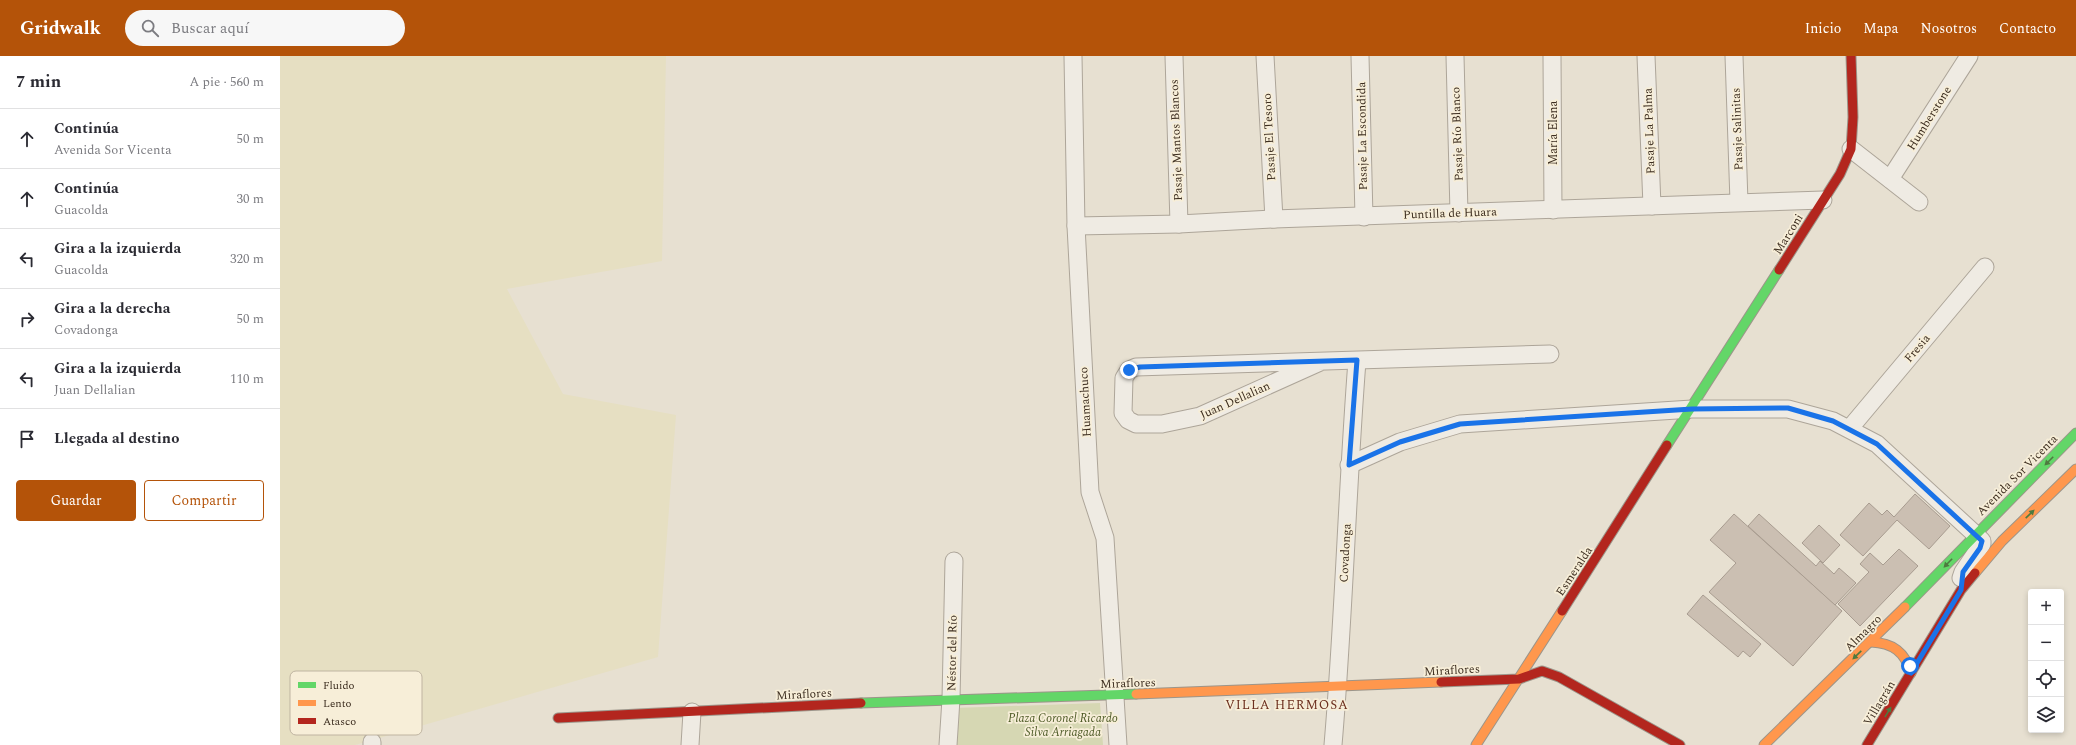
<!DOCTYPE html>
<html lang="es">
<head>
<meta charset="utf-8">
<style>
	body { margin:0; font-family:Spectral,serif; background:#f7f7f7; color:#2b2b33 }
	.controls { position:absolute; right:12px; bottom:12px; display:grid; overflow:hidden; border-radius:4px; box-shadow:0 2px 6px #0003 }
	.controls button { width:36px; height:36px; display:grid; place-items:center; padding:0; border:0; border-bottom:1px solid #e1e1e2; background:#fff; color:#2b2b33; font:20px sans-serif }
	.stop { position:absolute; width:12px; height:12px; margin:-9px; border:3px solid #1a73e8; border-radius:50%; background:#fff }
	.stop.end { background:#1a73e8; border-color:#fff; box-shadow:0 1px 4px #0008 }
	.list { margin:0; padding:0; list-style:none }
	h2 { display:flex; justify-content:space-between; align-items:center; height:52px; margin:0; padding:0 16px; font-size:17px }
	h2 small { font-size:13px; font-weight:400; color:#7c7c81 }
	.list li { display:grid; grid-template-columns:26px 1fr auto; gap:12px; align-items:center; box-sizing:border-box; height:60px; padding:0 16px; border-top:1px solid #e1e1e2 }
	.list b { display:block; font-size:15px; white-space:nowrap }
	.list p { margin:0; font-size:13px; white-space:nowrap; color:#7c7c81 }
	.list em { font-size:13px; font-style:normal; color:#7c7c81 }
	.actions { display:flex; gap:8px; padding:12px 16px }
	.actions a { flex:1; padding:9px 0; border:1px solid #b45309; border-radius:4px; text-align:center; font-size:14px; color:#b45309 }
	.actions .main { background:#b45309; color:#fff }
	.icon { flex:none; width:22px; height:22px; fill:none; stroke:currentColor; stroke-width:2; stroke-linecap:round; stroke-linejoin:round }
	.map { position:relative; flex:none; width:1796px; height:689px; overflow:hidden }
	header { display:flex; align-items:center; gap:24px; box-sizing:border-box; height:56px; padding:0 20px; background:#b45309; color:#fff }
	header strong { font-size:19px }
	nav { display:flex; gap:22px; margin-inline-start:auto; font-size:14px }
	.search { width:280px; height:36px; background:#f7f7f7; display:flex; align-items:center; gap:10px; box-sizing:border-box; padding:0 14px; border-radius:22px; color:#7c7c81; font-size:15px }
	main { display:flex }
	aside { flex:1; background:#fff }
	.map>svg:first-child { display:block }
</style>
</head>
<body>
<header>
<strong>Gridwalk</strong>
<div class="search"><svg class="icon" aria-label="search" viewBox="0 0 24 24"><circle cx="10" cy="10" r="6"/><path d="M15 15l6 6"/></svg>Buscar aquí</div>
<nav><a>Inicio</a><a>Mapa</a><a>Nosotros</a><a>Contacto</a></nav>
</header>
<main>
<aside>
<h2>7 min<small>A pie · 560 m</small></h2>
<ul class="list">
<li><svg class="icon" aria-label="ahead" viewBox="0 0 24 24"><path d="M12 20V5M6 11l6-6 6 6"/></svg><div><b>Continúa</b><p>Avenida Sor Vicenta</p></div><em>50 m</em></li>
<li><svg class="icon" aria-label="ahead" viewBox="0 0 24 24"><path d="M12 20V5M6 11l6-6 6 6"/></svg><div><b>Continúa</b><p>Guacolda</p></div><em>30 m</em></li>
<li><svg class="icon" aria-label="left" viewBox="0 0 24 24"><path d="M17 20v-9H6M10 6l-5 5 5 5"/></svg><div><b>Gira a la izquierda</b><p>Guacolda</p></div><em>320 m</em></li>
<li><svg class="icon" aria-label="right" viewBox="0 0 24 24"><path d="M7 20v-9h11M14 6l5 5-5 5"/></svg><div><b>Gira a la derecha</b><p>Covadonga</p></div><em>50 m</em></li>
<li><svg class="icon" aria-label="left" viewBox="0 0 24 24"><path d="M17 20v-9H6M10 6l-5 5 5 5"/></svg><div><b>Gira a la izquierda</b><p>Juan Dellalian</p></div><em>110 m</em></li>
<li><svg class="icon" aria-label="arrive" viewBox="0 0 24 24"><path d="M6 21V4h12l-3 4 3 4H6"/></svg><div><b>Llegada al destino</b></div></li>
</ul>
<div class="actions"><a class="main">Guardar</a><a>Compartir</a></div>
</aside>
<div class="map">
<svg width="1796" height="689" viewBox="0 0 1796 689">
	<rect width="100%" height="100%" fill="#e7e0d1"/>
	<polygon fill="#e6dfc2" points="0,0 386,0 382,205 227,233 283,338 396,359 378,601 75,689 0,689"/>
	<polygon fill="#d6d7b3" points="820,647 823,689 672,689 674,652"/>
	<g fill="#cbbfb2" stroke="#a89c90">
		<polygon points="1635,438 1670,470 1649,493 1617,464 1583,500 1560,479 1589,447 1602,459 1607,454 1614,461"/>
		<polygon points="1454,458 1562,555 1513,610 1429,536 1456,507 1430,484"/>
		<polygon points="1479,458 1536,510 1540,505 1554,518 1559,512 1576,527 1555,549 1468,470"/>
		<polygon points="1539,469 1560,489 1543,507 1522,487"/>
		<polygon points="1619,493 1638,510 1580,570 1558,548 1589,516 1580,508 1590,497 1603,509"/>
		<polygon points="1423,539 1481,588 1470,601 1463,595 1458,601 1407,558"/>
	</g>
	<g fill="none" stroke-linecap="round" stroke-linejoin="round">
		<g stroke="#ada599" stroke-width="19">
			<g id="street">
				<polyline points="793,0 796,170 810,436 825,482 838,689"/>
				<polyline points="894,0 899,168"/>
				<polyline points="985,0 994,163"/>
				<polyline points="1080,0 1084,161"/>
				<polyline points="1175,0 1179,157"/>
				<polyline points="1272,0 1273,154"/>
				<polyline points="1366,0 1372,150"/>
				<polyline points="1454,0 1459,146"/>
				<polyline points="1571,93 1639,146"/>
				<polyline points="1610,123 1689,0"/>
				<polyline points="796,170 899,168 994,163 1543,144"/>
				<polyline points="1040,306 920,360 882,368 856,368 848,364 843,357 844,322 849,314 856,311 1270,298"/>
				<polyline points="1570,372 1705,211"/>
				<polyline points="1069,409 1120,386 1180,368 1412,353 1508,353 1553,365 1597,388 1696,479 1702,485 1702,488 1683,516 1681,522"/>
				<polyline points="92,686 92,689"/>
				<polyline points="410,689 412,656"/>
				<polyline points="668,689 671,643 674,505"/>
				<path d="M1053,689C1064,561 1067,433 1077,305"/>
			</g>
		</g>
		<g stroke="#9c958a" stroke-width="11">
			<g id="fast">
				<polyline points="1387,389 1499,214"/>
				<polyline points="1625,551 1796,377"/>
				<polyline points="581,647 856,638"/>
			</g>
		</g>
		<g stroke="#9c958a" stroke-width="11">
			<g id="slow">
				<polyline points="1695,517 1722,485 1796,413"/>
				<path d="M1591,586C1613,587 1625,596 1631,617"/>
				<polyline points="856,638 1161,626"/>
				<polyline points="1196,689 1282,555"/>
				<polyline points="1484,689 1625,551"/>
			</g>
		</g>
		<g stroke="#9c958a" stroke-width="11">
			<g id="jam">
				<polyline points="1499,214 1560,118 1571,93 1573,61 1571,0"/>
				<polyline points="1282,555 1387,389"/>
				<polyline points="1161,626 1239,623 1262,615 1279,621 1400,689"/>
				<polyline points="278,662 581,647"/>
				<polyline points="1587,689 1681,534 1695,517"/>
			</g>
		</g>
		<use href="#street" stroke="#efebe3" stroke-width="17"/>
		<use href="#fast" stroke="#63d668" stroke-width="9"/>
		<use href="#slow" stroke="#ff974d" stroke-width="9"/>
		<use href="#jam" stroke="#b3261e" stroke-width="9"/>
	</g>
	<defs><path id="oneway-solid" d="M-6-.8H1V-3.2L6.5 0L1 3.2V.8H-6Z"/></defs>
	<g fill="#4e7a40">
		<use href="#oneway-solid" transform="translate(1769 405) rotate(135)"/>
		<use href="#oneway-solid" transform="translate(1750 458) rotate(-44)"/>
		<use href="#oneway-solid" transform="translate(1668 507) rotate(134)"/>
		<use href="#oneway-solid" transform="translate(1577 599) rotate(136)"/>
		<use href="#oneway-solid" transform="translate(1608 656) rotate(-59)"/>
	</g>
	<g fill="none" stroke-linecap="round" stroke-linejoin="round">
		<polyline stroke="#1a73e8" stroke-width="5" points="849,314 860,311 1077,304 1069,409 1120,386 1180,368 1412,353 1508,352 1553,365 1597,388 1702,485 1700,492 1683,516 1681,534 1631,617 1630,610"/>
	</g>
	<g text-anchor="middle" stroke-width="3.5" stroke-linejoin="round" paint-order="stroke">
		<g font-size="12" fill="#3d2e20" stroke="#f7eed8">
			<text transform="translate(1649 62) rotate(-58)" y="4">Humberstone</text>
			<text transform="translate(1457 73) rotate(-92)" y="4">Pasaje Salinitas</text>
			<text transform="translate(1369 75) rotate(-92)" y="4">Pasaje La Palma</text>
			<text transform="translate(1273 77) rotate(-90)" y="4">María Elena</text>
			<text transform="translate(1177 78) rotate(-92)" y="4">Pasaje Río Blanco</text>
			<text transform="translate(1082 80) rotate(-91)" y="4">Pasaje La Escondida</text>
			<text transform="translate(989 81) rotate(-93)" y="4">Pasaje El Tesoro</text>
			<text transform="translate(896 84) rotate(-92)" y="4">Pasaje Mantos Blancos</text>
			<text transform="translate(1170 157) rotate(-2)" y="4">Puntilla de Huara</text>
			<text transform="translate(1508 178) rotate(-58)" y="4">Marconi</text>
			<text transform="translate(1637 292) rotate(-50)" y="4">Fresia</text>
			<text transform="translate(955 344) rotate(-24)" y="4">Juan Dellalian</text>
			<text transform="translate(805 346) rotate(-93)" y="4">Huamachuco</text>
			<text transform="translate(1737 419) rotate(-45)" y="4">Avenida Sor Vicenta</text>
			<text transform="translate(1065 497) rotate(-87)" y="4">Covadonga</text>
			<text transform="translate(1294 515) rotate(-57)" y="4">Esmeralda</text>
			<text transform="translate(1583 577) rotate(-45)" y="4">Almagro</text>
			<text transform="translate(672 597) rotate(-89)" y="4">Néstor del Río</text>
			<text transform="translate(1172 614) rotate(-3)" y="4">Miraflores</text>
			<text transform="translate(848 627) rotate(-2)" y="4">Miraflores</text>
			<text transform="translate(524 638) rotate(-3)" y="4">Miraflores</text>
			<text transform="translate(1599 647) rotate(-59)" y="4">Villagrán</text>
		</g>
		<g font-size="12" font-style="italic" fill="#4d5a26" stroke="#f7eed8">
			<text x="783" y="666">Plaza Coronel Ricardo<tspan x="783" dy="14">Silva Arriagada</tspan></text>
		</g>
		<g font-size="13" letter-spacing="1" fill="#6b2e1e" stroke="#f7eed8">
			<text x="1007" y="653">VILLA HERMOSA</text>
		</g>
	</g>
	<rect x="10" y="615" width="132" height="64" rx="6" fill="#f7eed8" stroke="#bfb4a1" stroke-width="1"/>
	<rect x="18" y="626" width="18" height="6" fill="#63d668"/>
	<rect x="18" y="644" width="18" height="6" fill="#ff974d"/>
	<rect x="18" y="662" width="18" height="6" fill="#b3261e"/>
	<g font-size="11" fill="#3d2e20">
		<text x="43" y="633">Fluido</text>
		<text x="43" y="651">Lento</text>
		<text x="43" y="669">Atasco</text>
	</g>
</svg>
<div class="controls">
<button>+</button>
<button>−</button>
<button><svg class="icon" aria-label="locate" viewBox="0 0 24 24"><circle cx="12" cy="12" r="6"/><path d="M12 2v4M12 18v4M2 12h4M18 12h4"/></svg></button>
<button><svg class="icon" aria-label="layers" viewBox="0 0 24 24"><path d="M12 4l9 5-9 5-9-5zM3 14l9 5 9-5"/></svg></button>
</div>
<div class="stop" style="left:1630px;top:610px"></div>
<div class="stop end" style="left:849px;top:314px"></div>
</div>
</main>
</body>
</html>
